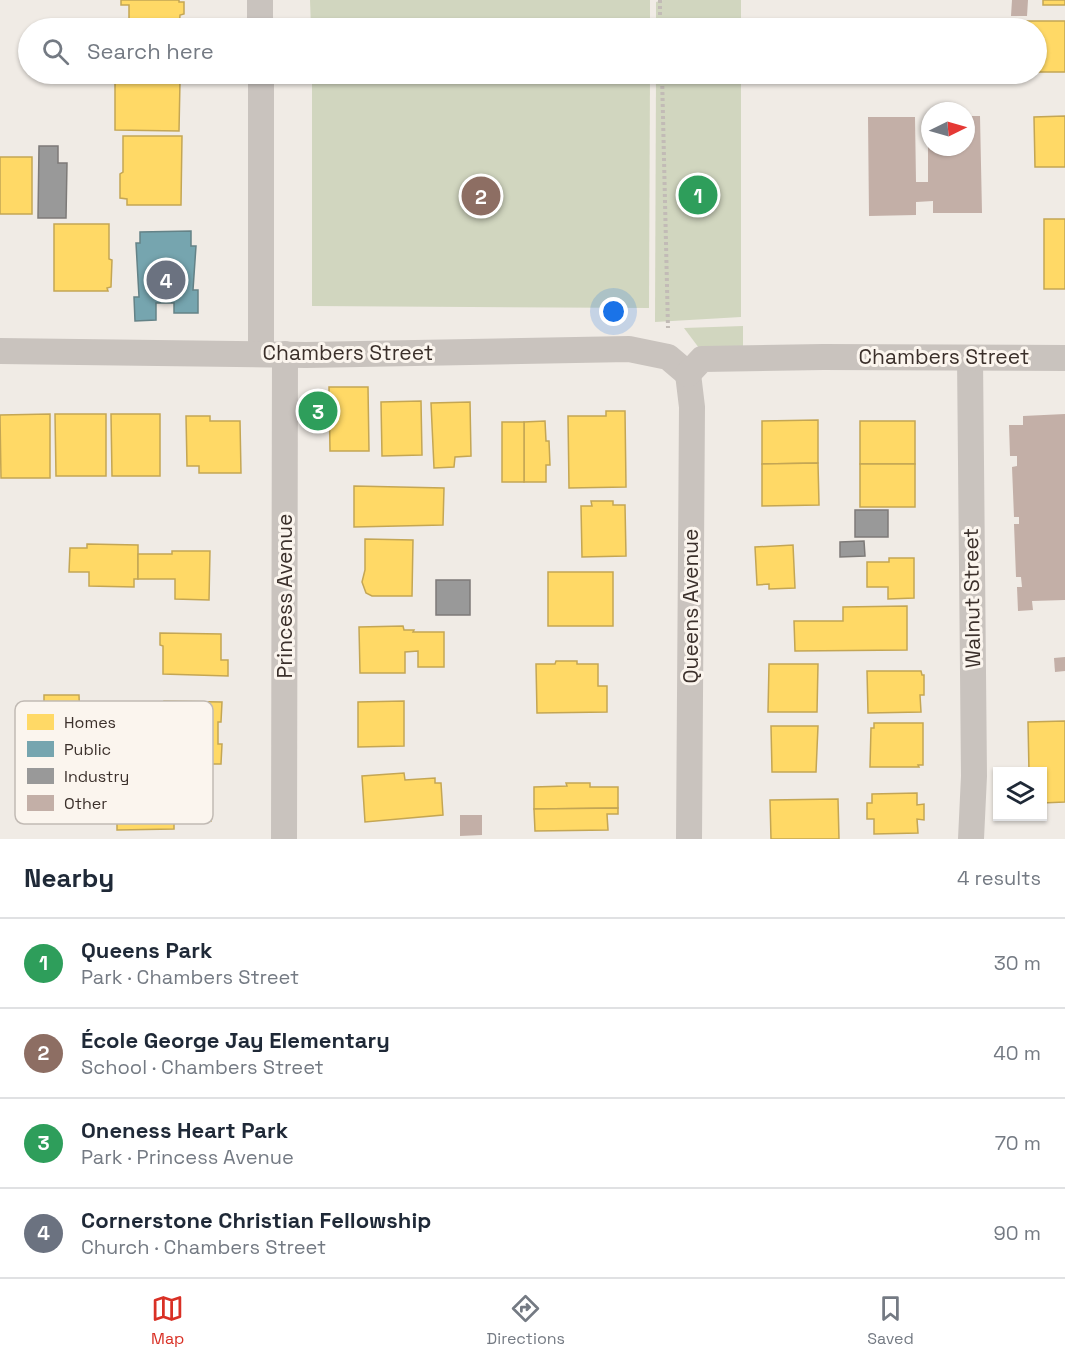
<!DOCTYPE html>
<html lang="en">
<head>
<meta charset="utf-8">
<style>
	body { margin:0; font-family:"Space Grotesk",sans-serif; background:#f6f6f7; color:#1f2937 }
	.controls { position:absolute; right:18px; bottom:18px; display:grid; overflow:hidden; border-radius:0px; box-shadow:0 2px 4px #0004 }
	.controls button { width:54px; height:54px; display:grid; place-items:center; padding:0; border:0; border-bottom:2px solid #e0e1e3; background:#fff; color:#1f2937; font:30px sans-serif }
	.compass { position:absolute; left:921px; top:102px; width:54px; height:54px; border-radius:50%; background:#fff; box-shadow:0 2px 4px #0004; rotate:85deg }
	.you { position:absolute; left:614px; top:312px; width:21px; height:21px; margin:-15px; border:4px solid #fff; border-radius:50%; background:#1a73e8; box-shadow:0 0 0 9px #1a73e833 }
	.badge { display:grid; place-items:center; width:39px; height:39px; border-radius:50%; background:#d93025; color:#fff; font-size:20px; font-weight:700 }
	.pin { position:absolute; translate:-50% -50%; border:3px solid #fff; box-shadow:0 2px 6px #0006 }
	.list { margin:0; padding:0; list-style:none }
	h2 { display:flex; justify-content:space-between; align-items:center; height:78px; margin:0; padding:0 24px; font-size:26px }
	h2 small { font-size:20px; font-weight:400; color:#747a83 }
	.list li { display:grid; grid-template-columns:39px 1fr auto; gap:18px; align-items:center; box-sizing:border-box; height:90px; padding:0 24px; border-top:2px solid #e0e1e3 }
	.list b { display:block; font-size:22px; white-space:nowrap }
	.list p { margin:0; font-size:20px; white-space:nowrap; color:#747a83 }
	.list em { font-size:20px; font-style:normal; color:#747a83 }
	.icon { flex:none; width:33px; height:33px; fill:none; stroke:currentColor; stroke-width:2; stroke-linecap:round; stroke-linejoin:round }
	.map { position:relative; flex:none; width:1065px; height:839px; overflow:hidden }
	.search { position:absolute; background:#fff; box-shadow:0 2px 4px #0004; left:18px; right:18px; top:18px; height:66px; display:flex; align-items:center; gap:15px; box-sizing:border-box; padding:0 21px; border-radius:33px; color:#747a83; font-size:22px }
	.sheet { height:438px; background:#fff }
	nav { display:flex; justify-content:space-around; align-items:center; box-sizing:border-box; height:84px; border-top:2px solid #e0e1e3; background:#fff; font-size:16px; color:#747a83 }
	nav a { display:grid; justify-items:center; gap:3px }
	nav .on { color:#d93025 }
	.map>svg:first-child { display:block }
</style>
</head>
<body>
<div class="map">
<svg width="1065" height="839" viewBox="0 0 1065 839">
	<rect width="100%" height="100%" fill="#f0ebe5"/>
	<g fill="#d1d6bf">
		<polygon points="310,0 650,0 650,28 311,28"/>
		<polygon points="663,0 741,0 741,28 656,28 656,2"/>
		<polygon points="312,74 650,74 649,308 312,306"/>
		<polygon points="656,74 741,74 741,317 655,322"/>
		<polygon points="743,326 743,348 699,348 684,328"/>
	</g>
	<g fill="#ffd966" stroke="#c4a654" stroke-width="1.5">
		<polygon points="121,0 179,0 179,2 184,2 184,14 180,15 179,28 129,28 129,5 121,5"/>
		<rect x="1043" y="0" width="22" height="5"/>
		<polygon points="1027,21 1065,21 1065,72 1036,72 1036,28 1027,28"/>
		<polygon points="115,80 180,81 179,131 115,130"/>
		<polygon points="1065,116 1065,167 1035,167 1034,117"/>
		<polygon points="123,136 182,136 181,205 127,205 127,199 120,198 120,174 123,172"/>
		<rect x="0" y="157" width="32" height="57"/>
		<rect x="1044" y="219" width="21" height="70"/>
		<polygon points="54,224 109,224 109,259 112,260 111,287 107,288 108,291 54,291"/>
		<polygon points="329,387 368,387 369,451 330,451"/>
		<polygon points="421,401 422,455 382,456 381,402"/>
		<polygon points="470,402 471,456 455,457 454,467 434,468 431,403"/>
		<polygon points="606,411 625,411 626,487 569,488 568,416 606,416"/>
		<polygon points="50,414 50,478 1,478 0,415"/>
		<polygon points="55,414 106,414 106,476 56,476"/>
		<polygon points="111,414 160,414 160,476 112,476"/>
		<polygon points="186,416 210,416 210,421 240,421 241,473 199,473 199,466 187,466"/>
		<polygon points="818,420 818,463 762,464 762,421"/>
		<polygon points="545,421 546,441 549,441 550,465 546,465 546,482 524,482 524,422"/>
		<rect x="860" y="421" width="55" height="43"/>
		<rect x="502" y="422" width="22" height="60"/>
		<polygon points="818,463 819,505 762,506 762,464"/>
		<rect x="860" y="464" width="55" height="43"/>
		<polygon points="354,486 444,488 443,525 354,527"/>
		<polygon points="591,501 613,501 613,505 625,505 626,556 582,557 581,506 592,506"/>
		<polygon points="365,539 413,540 412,596 372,596 366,593 362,582 365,570"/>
		<polygon points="87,544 138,545 138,579 134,579 134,587 89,586 89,572 69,572 70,548 87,548"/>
		<polygon points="793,545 795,588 769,589 769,584 757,585 755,547"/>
		<polygon points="172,551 210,551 209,600 175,599 175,579 138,579 138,554 172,554"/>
		<polygon points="889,558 914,558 914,598 888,599 888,587 867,587 867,562 889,562"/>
		<rect x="548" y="572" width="65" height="54"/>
		<polygon points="907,606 907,650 795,651 794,621 843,621 843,607"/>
		<polygon points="403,626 404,630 414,630 413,632 444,632 444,667 418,667 418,651 405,652 405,673 360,673 359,627"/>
		<polygon points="160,633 221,634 221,660 228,660 228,676 163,674 163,646 160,645"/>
		<polygon points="556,661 577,661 577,664 598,664 598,686 607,686 607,712 537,713 536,664 555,664"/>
		<polygon points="769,664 818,664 817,712 768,712"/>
		<polygon points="867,671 921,671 922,675 924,675 924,695 920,695 921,712 868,713"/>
		<polygon points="44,695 79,695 80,724 75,725 74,759 44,759"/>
		<polygon points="164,701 222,702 221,722 218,722 218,744 222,744 221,764 163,764"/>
		<polygon points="404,701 404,746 358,747 358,702"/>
		<polygon points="1065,721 1065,802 1042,803 1042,772 1029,772 1028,722"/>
		<polygon points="874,723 923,723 923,765 918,765 919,767 870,767 871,728 874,728"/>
		<polygon points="771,726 818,726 816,772 772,772"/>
		<polygon points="404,773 405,780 435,778 435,783 441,783 443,815 365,822 362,776"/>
		<polygon points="566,783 590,783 590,787 618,787 618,808 534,809 534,787 567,786"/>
		<polygon points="917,793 917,805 924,804 924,820 917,819 918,833 874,834 874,819 867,819 867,803 872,803 872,794"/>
		<polygon points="838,799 839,839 771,839 770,800"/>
		<polygon points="211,800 211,821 174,822 174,829 117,830 117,801"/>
		<polygon points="618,808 618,814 607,814 608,830 535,831 534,809"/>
	</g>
	<polygon fill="#76a5af" stroke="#648287" stroke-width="1.5" points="191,231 191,246 196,246 193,290 198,290 198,313 174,313 174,303 156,303 156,320 135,321 134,297 139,297 136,243 140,243 140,232"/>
	<g fill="#999" stroke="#7d7a78" stroke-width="1.5">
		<polygon points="39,146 58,146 58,163 67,163 66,218 38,218"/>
		<rect x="855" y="510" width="33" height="27"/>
		<polygon points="864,541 865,556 840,557 840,542"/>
		<rect x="436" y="580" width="34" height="35"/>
	</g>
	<g fill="#c3afa7">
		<polygon points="1012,0 1028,0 1027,16 1011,16"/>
		<polygon points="966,116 980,116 982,213 933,213 933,201 916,202 916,215 869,216 868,117 915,117 916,182 928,182 928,117 930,117 930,147 966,147"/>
		<polygon points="1065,414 1065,600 1032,601 1033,610 1018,611 1017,587 1022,587 1021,577 1016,577 1014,524 1019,524 1019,517 1014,517 1012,467 1017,466 1017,456 1010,456 1009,425 1023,425 1023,416"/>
		<polygon points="1065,657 1065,671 1055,672 1054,658"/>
		<polygon points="460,815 482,815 482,835 460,836"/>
	</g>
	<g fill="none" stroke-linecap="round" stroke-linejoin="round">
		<g stroke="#c2bbb6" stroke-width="4" stroke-dasharray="3 3" stroke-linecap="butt">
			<polyline points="660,0 660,28"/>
			<polyline points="662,74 668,328"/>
		</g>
		<g stroke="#c9c3be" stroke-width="26">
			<polyline points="260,0 260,28"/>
			<polyline points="261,74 261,354"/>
			<polyline points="0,351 306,355 629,349 668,357 688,374"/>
			<polyline points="970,358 974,776 971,839"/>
			<polyline points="688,374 692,407 689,839"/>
			<polyline points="688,374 702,359 823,357 1065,358"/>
			<polyline points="284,839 285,354"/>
		</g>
	</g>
	<g text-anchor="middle" stroke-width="6" stroke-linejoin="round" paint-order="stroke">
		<g font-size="21" fill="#3b302b" stroke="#fbf5ee">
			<text x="348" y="360">Chambers Street</text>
			<text x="944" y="364">Chambers Street</text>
			<text transform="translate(285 596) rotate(-90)" y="7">Princess Avenue</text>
			<text transform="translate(972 598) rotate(-91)" y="7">Walnut Street</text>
			<text transform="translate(691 606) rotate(-90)" y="7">Queens Avenue</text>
		</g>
	</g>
	<rect x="15" y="701" width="198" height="123" rx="9" fill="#fbf5ee" stroke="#c1bab4" stroke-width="1.5"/>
	<rect x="27" y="714" width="27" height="16" fill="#ffd966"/>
	<rect x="27" y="741" width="27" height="16" fill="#76a5af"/>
	<rect x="27" y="768" width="27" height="16" fill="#999"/>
	<rect x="27" y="795" width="27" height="16" fill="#c3afa7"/>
	<g font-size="16" fill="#3b302b">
		<text x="64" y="728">Homes</text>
		<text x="64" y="755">Public</text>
		<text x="64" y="782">Industry</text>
		<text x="64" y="809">Other</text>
	</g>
</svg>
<div class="controls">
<button><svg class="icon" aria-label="layers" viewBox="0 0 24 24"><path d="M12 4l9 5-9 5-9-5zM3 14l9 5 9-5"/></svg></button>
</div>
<svg class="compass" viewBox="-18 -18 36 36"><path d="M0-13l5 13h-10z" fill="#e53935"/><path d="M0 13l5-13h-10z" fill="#747a83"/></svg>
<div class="you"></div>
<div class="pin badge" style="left:698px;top:195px;background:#2e9e5b">1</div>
<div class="pin badge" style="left:481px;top:196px;background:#8d6e63">2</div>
<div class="pin badge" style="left:318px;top:411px;background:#2e9e5b">3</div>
<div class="pin badge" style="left:166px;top:280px;background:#6b7280">4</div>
<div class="search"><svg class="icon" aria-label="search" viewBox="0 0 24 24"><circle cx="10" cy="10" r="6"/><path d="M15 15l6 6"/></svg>Search here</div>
</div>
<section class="sheet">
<h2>Nearby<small>4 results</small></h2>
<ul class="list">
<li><span class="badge" style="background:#2e9e5b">1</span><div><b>Queens Park</b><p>Park · Chambers Street</p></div><em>30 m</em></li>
<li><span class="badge" style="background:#8d6e63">2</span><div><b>École George Jay Elementary</b><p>School · Chambers Street</p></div><em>40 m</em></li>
<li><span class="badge" style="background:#2e9e5b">3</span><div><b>Oneness Heart Park</b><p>Park · Princess Avenue</p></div><em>70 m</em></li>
<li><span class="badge" style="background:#6b7280">4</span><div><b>Cornerstone Christian Fellowship</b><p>Church · Chambers Street</p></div><em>90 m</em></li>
</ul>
</section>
<nav>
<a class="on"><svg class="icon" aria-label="map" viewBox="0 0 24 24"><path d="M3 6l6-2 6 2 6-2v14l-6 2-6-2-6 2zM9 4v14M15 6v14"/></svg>Map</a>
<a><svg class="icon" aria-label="directions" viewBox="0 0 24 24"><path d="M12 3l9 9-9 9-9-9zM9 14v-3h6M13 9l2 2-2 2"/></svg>Directions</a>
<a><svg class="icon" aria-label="saved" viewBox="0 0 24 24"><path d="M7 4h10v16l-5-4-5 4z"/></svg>Saved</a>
</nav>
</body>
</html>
